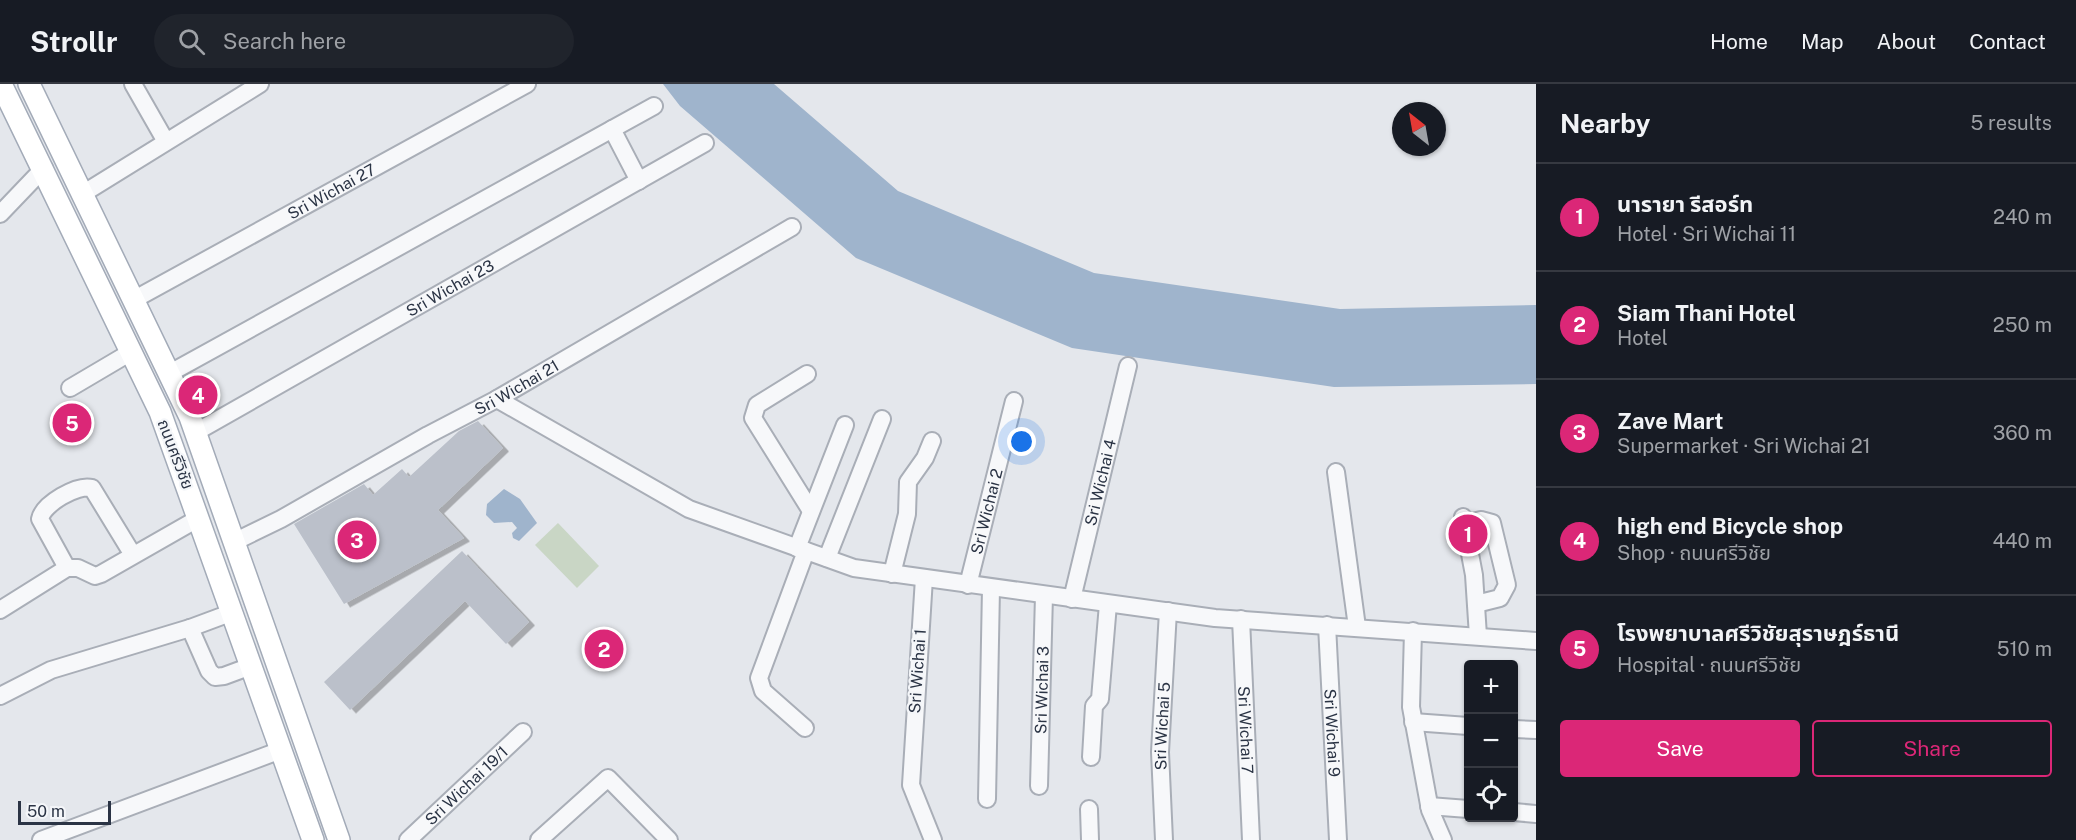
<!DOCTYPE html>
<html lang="en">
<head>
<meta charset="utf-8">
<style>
	body { margin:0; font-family:"Public Sans","Noto Sans Thai",sans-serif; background:#20242c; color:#f1f3f6 }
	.controls { position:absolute; right:18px; bottom:18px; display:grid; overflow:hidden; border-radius:6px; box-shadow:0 2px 4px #0004 }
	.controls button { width:54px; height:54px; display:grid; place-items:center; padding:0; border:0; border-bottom:2px solid #363941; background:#171b24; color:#f1f3f6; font:30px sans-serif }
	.compass { position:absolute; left:1392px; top:18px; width:54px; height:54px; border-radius:50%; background:#171b24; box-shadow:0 2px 4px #0004; rotate:329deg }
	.scale { position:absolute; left:18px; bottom:15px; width:93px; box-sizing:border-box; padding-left:6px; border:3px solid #2b3445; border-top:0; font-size:16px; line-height:21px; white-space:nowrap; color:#2b3445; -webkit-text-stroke:4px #f4f6f9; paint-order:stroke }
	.you { position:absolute; left:1022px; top:358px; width:21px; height:21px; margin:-15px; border:4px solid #fff; border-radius:50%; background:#1a73e8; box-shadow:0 0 0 9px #1a73e833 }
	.badge { display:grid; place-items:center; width:39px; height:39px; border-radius:50%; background:#db2777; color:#fff; font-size:20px; font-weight:700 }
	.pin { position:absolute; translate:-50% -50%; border:3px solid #fff; box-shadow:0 2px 6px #0006 }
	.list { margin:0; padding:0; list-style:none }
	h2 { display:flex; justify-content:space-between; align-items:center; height:78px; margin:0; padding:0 24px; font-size:26px }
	h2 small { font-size:20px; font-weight:400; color:#9ea1a6 }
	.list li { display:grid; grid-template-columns:39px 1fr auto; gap:18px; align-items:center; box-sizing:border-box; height:108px; padding:0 24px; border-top:2px solid #363941 }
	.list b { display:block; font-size:22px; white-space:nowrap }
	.list p { margin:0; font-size:20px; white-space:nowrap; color:#9ea1a6 }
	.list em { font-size:20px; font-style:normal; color:#9ea1a6 }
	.actions { display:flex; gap:12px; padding:18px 24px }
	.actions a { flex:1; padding:14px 0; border:2px solid #db2777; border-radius:6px; text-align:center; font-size:21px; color:#db2777 }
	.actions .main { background:#db2777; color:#fff }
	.icon { flex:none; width:33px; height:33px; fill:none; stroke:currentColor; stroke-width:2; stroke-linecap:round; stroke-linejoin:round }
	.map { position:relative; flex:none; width:1536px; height:756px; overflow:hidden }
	header { display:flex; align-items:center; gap:36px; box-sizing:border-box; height:84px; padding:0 30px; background:#171b24; border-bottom:2px solid #363941 }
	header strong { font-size:28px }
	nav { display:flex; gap:33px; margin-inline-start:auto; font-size:21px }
	.search { width:420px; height:54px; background:#20242c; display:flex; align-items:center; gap:15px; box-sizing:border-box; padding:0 21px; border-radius:33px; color:#9ea1a6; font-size:22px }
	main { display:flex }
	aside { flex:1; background:#171b24 }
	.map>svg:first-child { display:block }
</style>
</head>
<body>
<header>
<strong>Strollr</strong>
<div class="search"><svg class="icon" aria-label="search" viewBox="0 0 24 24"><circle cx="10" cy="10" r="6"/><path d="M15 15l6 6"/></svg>Search here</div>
<nav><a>Home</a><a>Map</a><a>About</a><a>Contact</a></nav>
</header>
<main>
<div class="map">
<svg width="1536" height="756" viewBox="0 0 1536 756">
	<defs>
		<filter id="shadow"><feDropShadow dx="6" dy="3.5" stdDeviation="0" flood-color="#0004"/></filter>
	</defs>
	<rect width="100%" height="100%" fill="#e4e7ec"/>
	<polygon fill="#c9d6c5" points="558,439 599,482 577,504 535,461"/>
	<g fill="#9fb4cc">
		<polygon points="663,0 774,0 898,107 1094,189 1340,225 1536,221 1536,300 1334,303 1072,264 856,174 680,22"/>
		<polygon points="504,405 520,415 537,439 519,457 513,454 512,449 517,444 512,438 494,439 486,431 487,420"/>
	</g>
	<g fill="#bbc0ca" filter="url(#shadow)">
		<polygon points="478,337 503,364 438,426 464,454 344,520 294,440 364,400 373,411 402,385 409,393 459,347"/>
		<polygon points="462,467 529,538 506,560 465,517 350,626 324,598"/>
	</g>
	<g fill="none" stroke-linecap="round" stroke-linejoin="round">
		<g stroke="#a9aeb7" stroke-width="20">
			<g id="minor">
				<polyline points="133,0 165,56"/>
				<polyline points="612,45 639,97"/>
				<polyline points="84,109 260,0"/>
				<polyline points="0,130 44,84"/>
				<path id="s1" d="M135,215L527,0"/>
				<polyline points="170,289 654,22"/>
				<polyline points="807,290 757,321 753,334 811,427"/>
				<polyline points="70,304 131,268"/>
				<polyline points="497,315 689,425 854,484 1215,534 1536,557"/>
				<path id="s2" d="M196,348L705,59"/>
				<polyline points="1336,388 1357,543"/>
				<polyline points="1463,433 1474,491 1478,552"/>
				<polyline points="1465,440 1481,436 1492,439 1507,501 1500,514 1476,520"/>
				<path id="s3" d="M236,457L281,435L428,351L497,315L792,143"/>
				<polyline points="797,464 845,341"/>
				<polyline points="827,474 882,335"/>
				<path d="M67,484L40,435C43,420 77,400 92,404L133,471"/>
				<polyline points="892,490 907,430 908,398 925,374 932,357"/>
				<polyline points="924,494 911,701 933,756"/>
				<path id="s4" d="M968,501L1014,317"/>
				<path id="s5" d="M1072,515L1128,282"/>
				<polyline points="0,526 67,484 78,484 95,492 101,490 199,434"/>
				<path id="s6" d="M1241,535L1251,756"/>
				<path id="s7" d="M1327,541L1338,756"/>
				<polyline points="190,544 209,587 215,593 224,592 251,582"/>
				<polyline points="1413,547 1411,623 1430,726 1443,756"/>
				<polyline points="0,612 51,586 190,544 233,528"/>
				<polyline points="1413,638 1468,642"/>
				<polyline points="805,644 763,607 759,594 806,467"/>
				<polyline points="1514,645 1536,646"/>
				<polyline points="1091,673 1094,622 1100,615 1108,520"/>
				<path id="s8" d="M1039,702L1044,511"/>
				<polyline points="987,715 991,504"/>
				<polyline points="1429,722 1468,725"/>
				<polyline points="1089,725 1090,756"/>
				<polyline points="1514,728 1536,730"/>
				<polyline points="41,756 281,666"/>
				<path id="s9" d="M408,756L523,648"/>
				<polyline points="539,756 608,694 669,756"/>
				<path id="s10" d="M1164,756L1160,668L1168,527"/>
			</g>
		</g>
		<g stroke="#a3abb8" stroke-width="24">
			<g id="major">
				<polyline points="1,0 160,328 313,756"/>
				<polyline points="29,0 190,333 339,756"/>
			</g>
		</g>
		<use href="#minor" stroke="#f7f8fa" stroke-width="16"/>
		<use href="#major" stroke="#fff" stroke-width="21"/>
	</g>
	<g text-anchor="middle" stroke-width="4.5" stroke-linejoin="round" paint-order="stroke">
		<g font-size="16" fill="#2b3445" stroke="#f4f6f9">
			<text dy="6" stroke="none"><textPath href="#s1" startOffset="224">Sri Wichai 27</textPath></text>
			<text dy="6" stroke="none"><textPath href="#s2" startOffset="292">Sri Wichai 23</textPath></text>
			<text dy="6" stroke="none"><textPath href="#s3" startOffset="320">Sri Wichai 21</textPath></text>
			<text transform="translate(176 370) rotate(69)" y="6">ถนนศรีวิชัย</text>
			<text dy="6" stroke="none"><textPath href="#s5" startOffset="120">Sri Wichai 4</textPath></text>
			<text dy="6" stroke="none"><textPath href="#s4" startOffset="76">Sri Wichai 2</textPath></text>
			<text transform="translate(917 587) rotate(-86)" y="6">Sri Wichai 1</text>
			<text dy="6" stroke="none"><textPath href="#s8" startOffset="96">Sri Wichai 3</textPath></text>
			<text dy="6" stroke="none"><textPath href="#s10" startOffset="114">Sri Wichai 5</textPath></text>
			<text dy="6" stroke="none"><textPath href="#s6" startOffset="111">Sri Wichai 7</textPath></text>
			<text dy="6" stroke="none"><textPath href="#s7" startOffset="108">Sri Wichai 9</textPath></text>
			<text dy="6" stroke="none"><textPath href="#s9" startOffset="80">Sri Wichai 19/1</textPath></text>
		</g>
	</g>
</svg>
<div class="controls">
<button>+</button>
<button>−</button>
<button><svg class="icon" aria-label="locate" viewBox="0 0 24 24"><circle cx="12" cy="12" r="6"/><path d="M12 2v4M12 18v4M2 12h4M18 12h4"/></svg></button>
</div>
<svg class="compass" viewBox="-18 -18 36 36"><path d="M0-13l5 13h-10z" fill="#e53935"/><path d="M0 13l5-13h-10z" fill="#9ea1a6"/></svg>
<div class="scale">50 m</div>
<div class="you"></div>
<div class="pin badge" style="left:1468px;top:450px">1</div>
<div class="pin badge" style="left:604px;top:565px">2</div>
<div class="pin badge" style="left:357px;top:456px">3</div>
<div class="pin badge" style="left:198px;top:311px">4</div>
<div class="pin badge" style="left:72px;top:339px">5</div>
</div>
<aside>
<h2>Nearby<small>5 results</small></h2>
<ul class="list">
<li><span class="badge">1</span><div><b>นารายา รีสอร์ท</b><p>Hotel · Sri Wichai 11</p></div><em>240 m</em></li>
<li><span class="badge">2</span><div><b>Siam Thani Hotel</b><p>Hotel</p></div><em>250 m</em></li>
<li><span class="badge">3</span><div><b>Zave Mart</b><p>Supermarket · Sri Wichai 21</p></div><em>360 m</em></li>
<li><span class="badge">4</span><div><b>high end Bicycle shop</b><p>Shop · ถนนศรีวิชัย</p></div><em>440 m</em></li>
<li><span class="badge">5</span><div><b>โรงพยาบาลศรีวิชัยสุราษฎร์ธานี</b><p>Hospital · ถนนศรีวิชัย</p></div><em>510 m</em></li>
</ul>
<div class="actions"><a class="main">Save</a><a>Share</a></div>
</aside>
</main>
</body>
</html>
